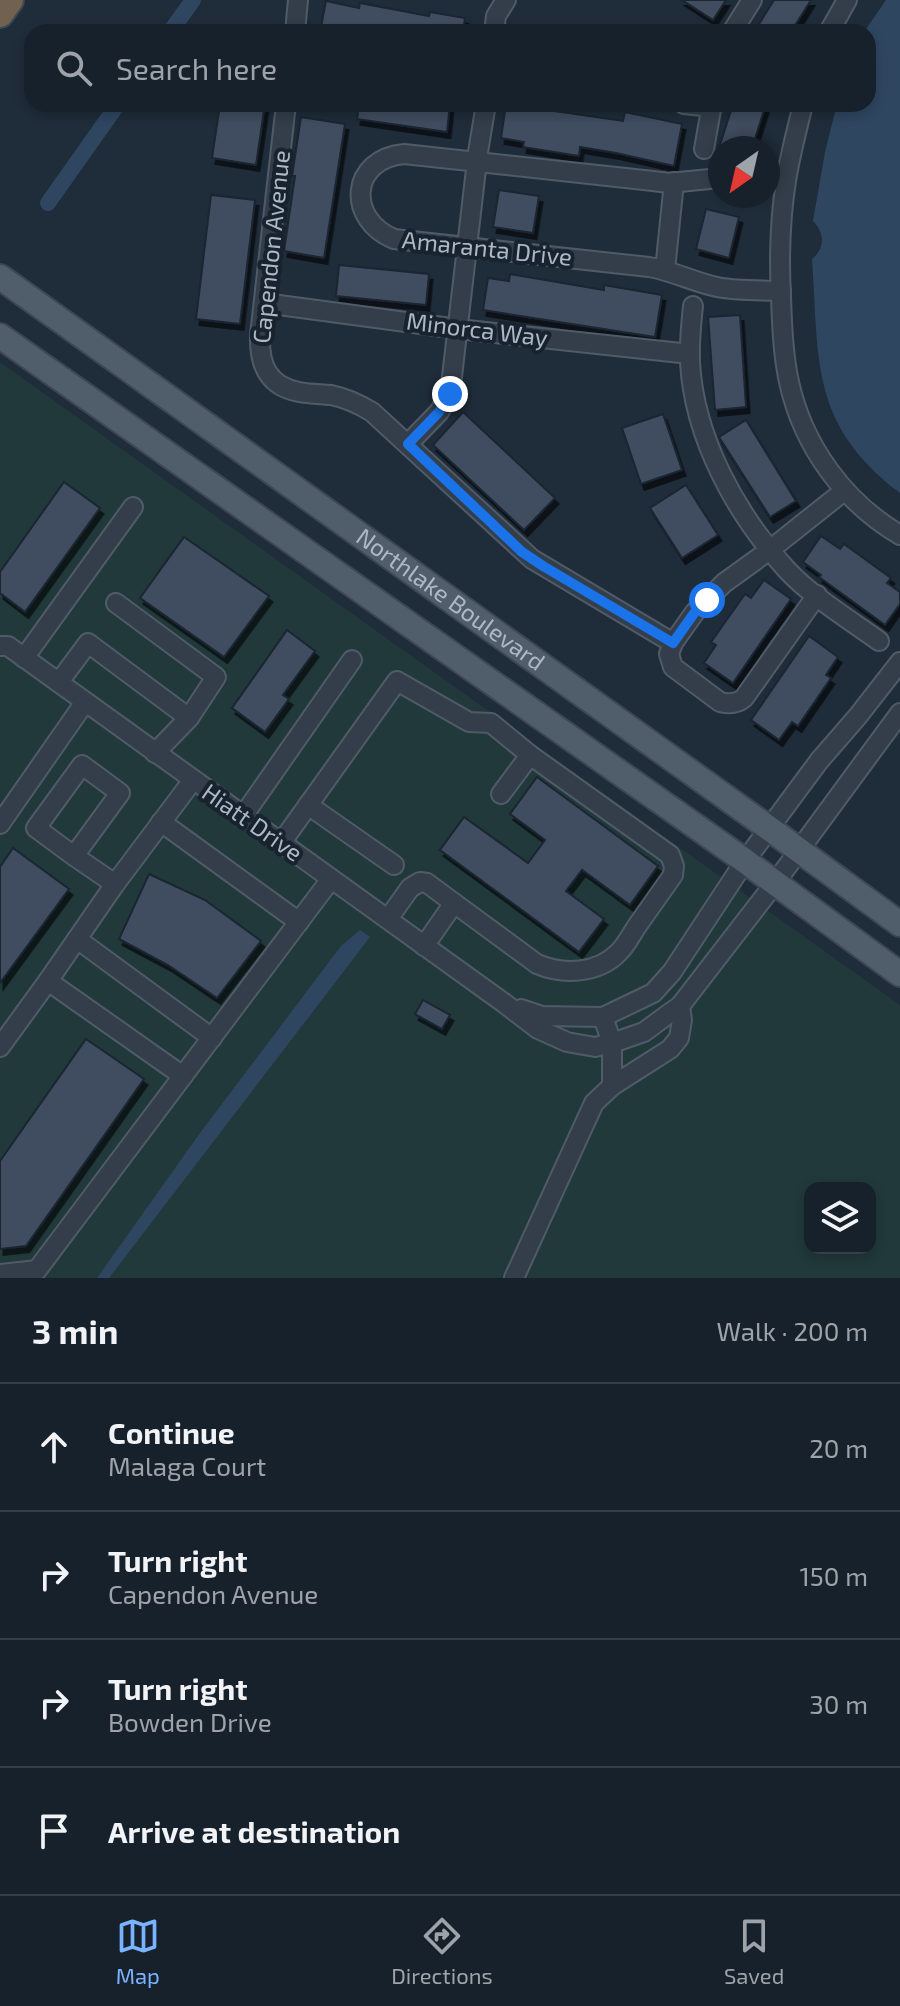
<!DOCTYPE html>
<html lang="en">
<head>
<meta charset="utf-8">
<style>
	body { margin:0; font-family:"Exo 2",sans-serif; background:#202934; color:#f1f3f6 }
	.controls { position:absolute; right:24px; bottom:24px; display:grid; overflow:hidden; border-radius:16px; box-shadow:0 4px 12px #0003 }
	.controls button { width:72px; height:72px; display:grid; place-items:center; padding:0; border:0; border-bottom:2px solid #363e48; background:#17212c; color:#f1f3f6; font:40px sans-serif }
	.compass { position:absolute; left:708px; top:136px; width:72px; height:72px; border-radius:50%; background:#17212c; box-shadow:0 4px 12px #0003; rotate:214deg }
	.stop { position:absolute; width:24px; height:24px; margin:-18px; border:6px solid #1a73e8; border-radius:50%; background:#fff }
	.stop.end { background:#1a73e8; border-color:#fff; box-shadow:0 2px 8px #0008 }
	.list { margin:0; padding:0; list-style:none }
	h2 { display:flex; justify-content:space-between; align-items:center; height:104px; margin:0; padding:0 32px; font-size:34px }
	h2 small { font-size:26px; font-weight:400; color:#9ea3a9 }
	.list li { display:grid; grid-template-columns:52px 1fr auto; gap:24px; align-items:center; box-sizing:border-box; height:128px; padding:0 32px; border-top:2px solid #363e48 }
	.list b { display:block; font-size:30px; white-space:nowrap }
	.list p { margin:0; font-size:26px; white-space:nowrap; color:#9ea3a9 }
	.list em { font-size:26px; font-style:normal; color:#9ea3a9 }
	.icon { flex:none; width:44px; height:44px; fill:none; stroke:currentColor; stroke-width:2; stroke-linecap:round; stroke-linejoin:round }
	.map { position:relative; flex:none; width:900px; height:1278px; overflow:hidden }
	.search { position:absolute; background:#17212c; box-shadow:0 4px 12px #0003; left:24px; right:24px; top:24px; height:88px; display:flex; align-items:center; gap:20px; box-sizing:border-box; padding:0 28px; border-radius:24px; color:#9ea3a9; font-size:30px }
	.sheet { height:616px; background:#17212c }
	nav { display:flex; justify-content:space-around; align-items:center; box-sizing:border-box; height:112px; border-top:2px solid #363e48; background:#17212c; font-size:22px; color:#9ea3a9 }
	nav a { display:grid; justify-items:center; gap:4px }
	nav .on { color:#7ab3ff }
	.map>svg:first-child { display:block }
</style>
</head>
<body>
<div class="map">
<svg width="900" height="1278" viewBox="0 0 900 1278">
	<defs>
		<filter id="shadow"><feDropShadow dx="3.5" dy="6" stdDeviation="0" flood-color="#0009"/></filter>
	</defs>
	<rect width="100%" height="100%" fill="#1f2c3a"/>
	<path fill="#21393b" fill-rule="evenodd" d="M0,362L900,1005V1278H0ZM810,1188H870V1248H810Z"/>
	<g fill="#2f4661">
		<path d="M886,0H900V493C810,425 819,361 812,259C825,249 825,233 813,221L825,152L837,104H868V32H864Z"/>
		<polygon points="360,930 370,937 109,1278 97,1278 200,1133 341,946"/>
	</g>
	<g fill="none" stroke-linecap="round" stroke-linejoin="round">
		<g stroke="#2f4661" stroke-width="16">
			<polyline points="170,32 193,0"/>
			<polyline points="48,203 118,104"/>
		</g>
	</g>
	<g fill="#3f4e60" stroke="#1a2531" stroke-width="2" filter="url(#shadow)">
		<polygon points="682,0 726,0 713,20"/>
		<polygon points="774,0 811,0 791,32 754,32"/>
		<polygon points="326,1 359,8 360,3 429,16 430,12 465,18 463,32 320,32"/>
		<polygon points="220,104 265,104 256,165 212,158"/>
		<polygon points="359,104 450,104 447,132 357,119"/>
		<polygon points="506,104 623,121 625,112 682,124 674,166 616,153 580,147 579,156 523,147 524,142 501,138"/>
		<polygon points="733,104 766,104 752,148 719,148"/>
		<polygon points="301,117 345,124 324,258 284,251 295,176 292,176"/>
		<polygon points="499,190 539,196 533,233 493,227"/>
		<polygon points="211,195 255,200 240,324 196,319"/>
		<polygon points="706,209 739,217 729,258 696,249"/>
		<polygon points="339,265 429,274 426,305 336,296"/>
		<polygon points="510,274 604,290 604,285 662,295 655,337 483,310 488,278 509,281"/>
		<polygon points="740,315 746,407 715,410 708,317"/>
		<polygon points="463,412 555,498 524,530 433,445"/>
		<polygon points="663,414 682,470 641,484 622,428"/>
		<polygon points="746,420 796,501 770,517 719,437"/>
		<polygon points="64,482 100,508 25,612 0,593 0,572"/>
		<polygon points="686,485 718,535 682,558 650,508"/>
		<polygon points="821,536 840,549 844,544 891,578 887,583 900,592 900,604 885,625 819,577 821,575 803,562"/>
		<polygon points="184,537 269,596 224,657 140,598"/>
		<polygon points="764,580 791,599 733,683 704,663 716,645 711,642 745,594 751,598"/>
		<polygon points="287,630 315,651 283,695 289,699 265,732 232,708"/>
		<polygon points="809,636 838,657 826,675 831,678 798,726 792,722 779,740 751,720"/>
		<polygon points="537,777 658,866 630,905 582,870 566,891 604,919 579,952 440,850 464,817 528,863 545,840 510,814"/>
		<polygon points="13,848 69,889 0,983 0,867"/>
		<polygon points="149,874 205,900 261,941 217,998 168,965 119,939"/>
		<polygon points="423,1000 450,1015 442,1029 415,1014"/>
		<polygon points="86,1039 144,1079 26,1246 0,1249 0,1161"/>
	</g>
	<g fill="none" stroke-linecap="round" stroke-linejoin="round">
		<g stroke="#505b68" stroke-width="22">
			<g id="minor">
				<polyline points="295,32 298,0"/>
				<polyline points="494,32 496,16 506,0"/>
				<polyline points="732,32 752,0"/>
				<polyline points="829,32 847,0"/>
				<path d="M286,104L260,335C259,364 267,386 299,392C309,394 320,394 331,395C346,398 359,404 372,412L532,559L673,643"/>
				<polyline points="684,104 712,107"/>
				<path d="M803,104C797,130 790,155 786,181C780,219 779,259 781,297C782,325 783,354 789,382C803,446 844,502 900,535"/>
				<polyline points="704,149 712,104"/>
				<path d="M720,178L669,183L653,181L404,154C350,159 346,219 394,239L649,267C673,271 693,282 717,287C737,291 760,290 781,291"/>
				<polyline points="665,270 674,182"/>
				<polyline points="264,303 458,329 690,354"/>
				<path d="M693,306C691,325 689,343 690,362C694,438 736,514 787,570C811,596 850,620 879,641"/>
				<polyline points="408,444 439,412 450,394 478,152 486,104"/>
				<path d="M817,595L744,698C737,704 728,704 720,702L673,667L669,654L673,643L695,612L724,583L771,549L844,491"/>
				<polyline points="116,603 216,677 189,718"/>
				<polyline points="0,646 8,646 504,1003 538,1029 567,1042 595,1047 612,1043 644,1032 667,1015 680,1006 775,883 900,713"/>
				<polyline points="24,658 133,507"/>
				<polyline points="59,682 88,643 189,718 155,753"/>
				<polyline points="308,805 394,865"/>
				<polyline points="243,816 352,660"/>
				<polyline points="161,822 299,922"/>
				<polyline points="0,824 85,702"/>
				<polyline points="281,843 397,681 469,722 491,723 530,755"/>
				<polyline points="74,856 36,828 82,765 120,793 74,856 115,884 193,780"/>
				<polyline points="388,919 410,888 420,882 427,883 454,903"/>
				<polyline points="77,939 212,1038"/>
				<path d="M424,946L454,903L537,964C563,975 598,974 619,952C626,945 631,935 637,926C649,909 661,892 673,875L674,866L670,855L530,755L501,794"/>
				<polyline points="48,981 115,884"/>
				<polyline points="521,1009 542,1016 603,1017 653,993 672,972 745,861 819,761 858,716 900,662"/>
				<polyline points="603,1017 612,1043 612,1086"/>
				<polyline points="0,1047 48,981 183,1076"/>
				<polyline points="0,1274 37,1270 331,879"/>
				<polyline points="514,1278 594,1103 612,1086 670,1049 679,1038 682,1020 680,1006"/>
			</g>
		</g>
		<g stroke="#3c4754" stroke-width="28">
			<g id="major">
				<path id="s1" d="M0,277L770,829L900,924"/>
				<polyline points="0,336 745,861 900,974"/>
			</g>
		</g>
		<g stroke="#3d4855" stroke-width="30">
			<polyline id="highway" points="0,14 10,0"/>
		</g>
		<use href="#minor" stroke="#333e4a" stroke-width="18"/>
		<use href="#major" stroke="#505d6b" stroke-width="24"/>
		<use href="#highway" stroke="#71624f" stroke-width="26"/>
	</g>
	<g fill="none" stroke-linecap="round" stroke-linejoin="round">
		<polyline stroke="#1a73e8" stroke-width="10" points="450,394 439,412 408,444 522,552 543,566 673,643 695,612 707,600"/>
	</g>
	<g text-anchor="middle" stroke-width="8" stroke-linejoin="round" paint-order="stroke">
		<g font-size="24" fill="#adb8c7" stroke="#18232f">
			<text transform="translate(272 247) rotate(-84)" y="8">Capendon Avenue</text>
			<text transform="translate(487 249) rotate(6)" y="8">Amaranta Drive</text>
			<text transform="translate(477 330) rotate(7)" y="8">Minorca Way</text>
			<text dy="8" stroke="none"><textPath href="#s1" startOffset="554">Northlake Boulevard</textPath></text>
			<text transform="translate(252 823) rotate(35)" y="8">Hiatt Drive</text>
		</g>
	</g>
</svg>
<div class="controls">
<button><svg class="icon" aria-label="layers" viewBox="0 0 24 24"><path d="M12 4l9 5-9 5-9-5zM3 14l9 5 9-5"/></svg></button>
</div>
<svg class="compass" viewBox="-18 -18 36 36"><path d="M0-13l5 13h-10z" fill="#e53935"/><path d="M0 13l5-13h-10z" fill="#9ea3a9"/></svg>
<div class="stop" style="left:707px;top:600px"></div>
<div class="stop end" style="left:450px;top:394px"></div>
<div class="search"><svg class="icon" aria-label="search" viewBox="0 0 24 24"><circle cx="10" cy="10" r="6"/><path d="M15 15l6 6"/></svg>Search here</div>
</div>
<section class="sheet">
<h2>3 min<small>Walk · 200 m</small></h2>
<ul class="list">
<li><svg class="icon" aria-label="ahead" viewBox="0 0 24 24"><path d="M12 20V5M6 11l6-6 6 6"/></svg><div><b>Continue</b><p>Malaga Court</p></div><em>20 m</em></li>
<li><svg class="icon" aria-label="right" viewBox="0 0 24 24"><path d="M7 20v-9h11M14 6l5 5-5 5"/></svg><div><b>Turn right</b><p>Capendon Avenue</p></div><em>150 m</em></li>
<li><svg class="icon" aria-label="right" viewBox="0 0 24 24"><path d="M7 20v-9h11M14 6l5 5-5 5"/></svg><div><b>Turn right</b><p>Bowden Drive</p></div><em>30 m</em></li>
<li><svg class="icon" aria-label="arrive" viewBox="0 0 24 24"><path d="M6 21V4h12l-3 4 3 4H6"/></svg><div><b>Arrive at destination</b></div></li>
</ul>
</section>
<nav>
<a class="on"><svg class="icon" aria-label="map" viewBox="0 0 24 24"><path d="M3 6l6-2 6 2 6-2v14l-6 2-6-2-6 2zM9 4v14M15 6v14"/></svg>Map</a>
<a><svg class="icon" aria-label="directions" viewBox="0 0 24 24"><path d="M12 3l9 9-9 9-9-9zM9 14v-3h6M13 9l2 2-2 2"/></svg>Directions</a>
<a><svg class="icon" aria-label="saved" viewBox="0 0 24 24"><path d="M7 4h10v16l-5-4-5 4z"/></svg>Saved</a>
</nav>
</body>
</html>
